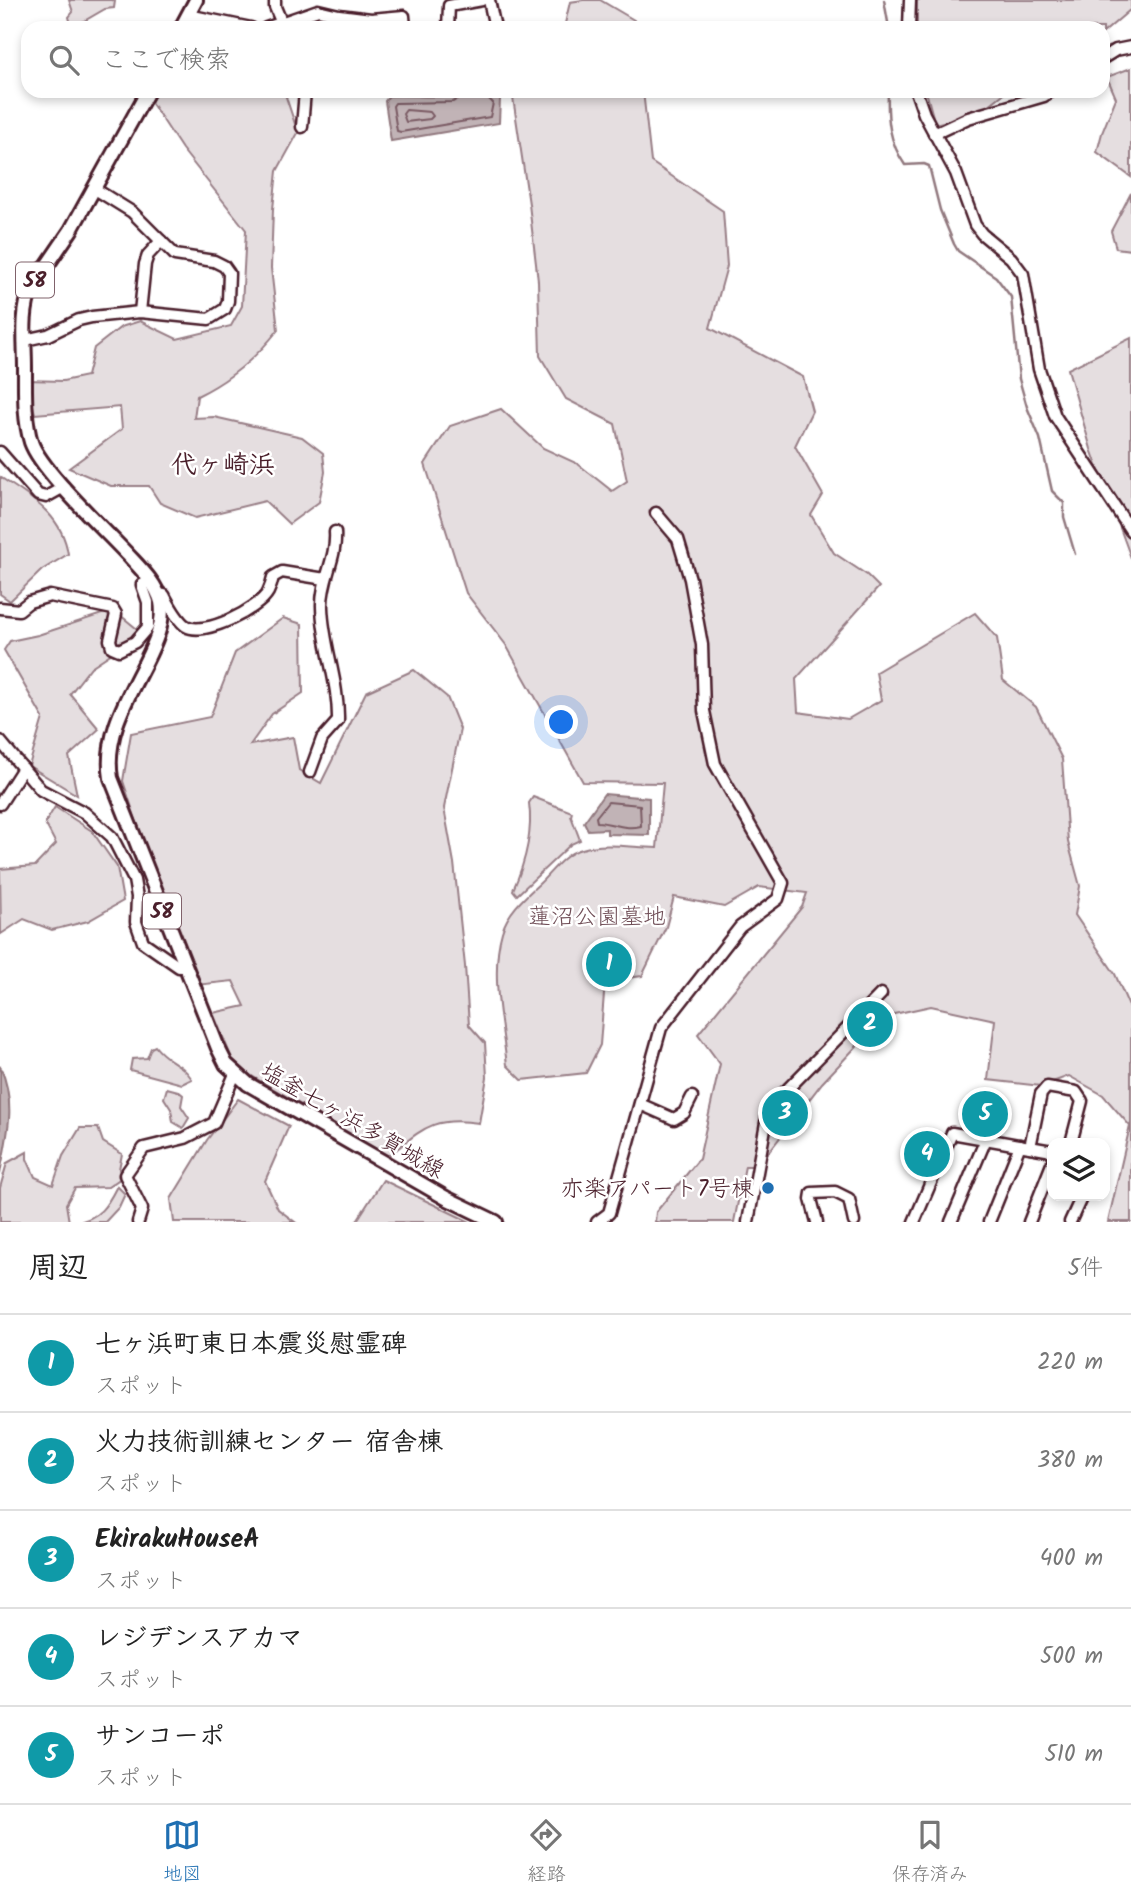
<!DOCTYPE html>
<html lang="ja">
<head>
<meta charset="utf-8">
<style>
	body { margin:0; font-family:Kalam,"Klee One",sans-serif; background:#f2f2f2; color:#222 }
	.controls { position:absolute; right:21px; bottom:21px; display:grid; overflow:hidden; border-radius:14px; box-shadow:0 4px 10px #0003 }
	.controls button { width:63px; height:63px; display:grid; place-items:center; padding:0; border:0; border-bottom:2px solid #e0e0e0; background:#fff; color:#222; font:35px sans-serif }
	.you { position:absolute; left:562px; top:723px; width:24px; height:24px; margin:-18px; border:5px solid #fff; border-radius:50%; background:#1a73e8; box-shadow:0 0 0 10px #1a73e833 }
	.badge { display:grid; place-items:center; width:46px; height:46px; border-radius:50%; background:#1f6fb2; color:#fff; font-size:23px; font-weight:700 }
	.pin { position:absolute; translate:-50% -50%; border:4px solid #fff; box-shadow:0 2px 7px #0006 }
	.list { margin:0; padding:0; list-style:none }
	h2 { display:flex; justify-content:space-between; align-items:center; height:91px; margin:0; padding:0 28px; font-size:30px }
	h2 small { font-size:23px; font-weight:400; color:#767676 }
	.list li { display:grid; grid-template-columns:46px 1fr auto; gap:21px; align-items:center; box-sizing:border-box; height:98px; padding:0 28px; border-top:2px solid #e0e0e0 }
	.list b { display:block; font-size:26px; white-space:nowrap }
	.list p { margin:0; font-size:23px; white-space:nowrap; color:#767676 }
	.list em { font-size:23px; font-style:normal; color:#767676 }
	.icon { flex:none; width:38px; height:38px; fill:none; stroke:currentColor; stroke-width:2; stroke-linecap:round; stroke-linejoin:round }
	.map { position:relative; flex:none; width:1131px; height:1222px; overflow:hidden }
	.search { position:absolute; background:#fff; box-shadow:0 4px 10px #0003; left:21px; right:21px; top:21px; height:77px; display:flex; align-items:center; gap:18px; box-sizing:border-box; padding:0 24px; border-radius:21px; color:#767676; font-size:26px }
	.sheet { height:581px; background:#fff }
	nav { display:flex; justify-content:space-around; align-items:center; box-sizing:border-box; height:98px; border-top:2px solid #e0e0e0; background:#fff; font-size:19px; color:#767676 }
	nav a { display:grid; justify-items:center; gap:4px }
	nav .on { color:#1f6fb2 }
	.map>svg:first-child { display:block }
</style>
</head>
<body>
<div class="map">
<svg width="1131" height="1222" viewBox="0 0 1131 1222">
	<rect width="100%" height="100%" fill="#fff"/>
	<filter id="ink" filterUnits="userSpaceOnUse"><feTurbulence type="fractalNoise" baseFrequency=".0143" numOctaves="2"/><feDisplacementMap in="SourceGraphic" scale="14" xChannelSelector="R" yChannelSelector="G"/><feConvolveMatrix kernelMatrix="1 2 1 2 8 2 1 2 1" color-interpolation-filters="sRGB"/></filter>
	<g filter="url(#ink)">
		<g fill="#e5dee0" stroke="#987e86" stroke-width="2">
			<polygon points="69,0 112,0 115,1 114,8 105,9 72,28 69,17 73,12"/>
			<polygon points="583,0 600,0 634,20 635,28 564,28 570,2"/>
			<polygon points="917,0 1131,0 1131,9 1103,33 1103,28 917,28"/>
			<polygon points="1131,68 1131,177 1097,152 1102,133 1116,98 1107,77"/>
			<path d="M157,91H284L298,133L277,171L273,209L271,268L278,330C256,358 230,380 197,396L194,418L214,417L302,437L323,453L325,472L319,502L289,524L265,501L195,518L160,503L149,486H111L69,468L122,429L120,407L35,414L27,380L63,381L87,376L94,348L121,327L140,321L177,339L231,326L242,306L246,230L182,149L151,102Z"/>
			<path d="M512,91H643L651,162L723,211L727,266L710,328L803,377L812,411L795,446L823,495L811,515L834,553L867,575L879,587L796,679L798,712L848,719L881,700L876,672L975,613L997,638L1003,680L1036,707L1062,759L1068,842L1080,886L1075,915L1115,974L1131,1011V1222H1108L1130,1126L1103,1095L1069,1076L1041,1086L988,1080L995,1020L931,1006L885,1016L822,1083L758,1166H745L734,1222H655L656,1212L699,1159L720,1064L698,1034L802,907L807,893L759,887L724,907L674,897L666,927L642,976L605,981L600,1045L586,1073L522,1080L507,1065C502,1023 490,973 502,932C508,911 526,896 541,882C553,870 565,853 582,849C605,842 634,848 657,848L663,783L583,782L506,645L466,593L425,464L450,426L501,409L543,448L578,464L612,491L627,481L615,424L566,399L540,356L538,281L529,204Z"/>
			<polygon points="926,91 1007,91 979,113 935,124"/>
			<polygon points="1131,193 1131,250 1116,248 1111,231"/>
			<polygon points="1131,338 1131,558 1091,449 1068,369"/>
			<path d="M0,477C31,498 62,514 68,554L42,570L10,601L0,594Z"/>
			<polygon points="114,610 142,633 91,667 70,694 99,729 69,756 77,795 29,766 43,718 4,650 10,641 38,635"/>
			<path d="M283,618L302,624L303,693L272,714L250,745L293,737L299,770L321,783L366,692L414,670L447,697L460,729L444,808L454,863L465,966L469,1025L485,1043L487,1077L479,1123C432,1116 423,1129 388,1156L250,1075L232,1059L213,1013L245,1006L233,981L196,985L172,928L123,781L131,733L210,717L235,653Z"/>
			<path d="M533,797L572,812L571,816L580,840L571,844L517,895L513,890C525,863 533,832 529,803Z"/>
			<polygon points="55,807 92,831 117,867 123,901 88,921 52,930 24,919 1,934 0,869 35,866 56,844 45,823"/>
			<path d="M155,1046C168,1063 180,1061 192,1079L182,1084L130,1070L132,1059L147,1058L151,1048Z"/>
			<polygon points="167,1088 178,1091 183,1095 181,1106 189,1118 183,1128 173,1122 171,1109 164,1098"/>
			<polygon points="238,1099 289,1126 265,1181 278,1209 295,1222 174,1222 171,1199 207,1140"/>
			<polygon points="80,1128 98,1128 103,1142 122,1154 119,1169 121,1178 108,1187 75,1188 66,1204 69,1222 0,1222 0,1188 7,1163 27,1152 27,1159 35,1177 53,1185 63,1156"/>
			<polygon points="383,1180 470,1222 356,1222"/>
			<path d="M117,1186L125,1194L119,1207L105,1222H76C99,1219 107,1206 117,1186Z"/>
		</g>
		<g fill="#c1b3b6" stroke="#91787e" stroke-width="2">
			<path d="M460,91H491L500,99L499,123L391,141L385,101L389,96C412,93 439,102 460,91Z"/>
			<polygon points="604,794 649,798 649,835 607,834 607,829 588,830 584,822"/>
			<path d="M0,1066C17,1105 7,1134 0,1174Z"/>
		</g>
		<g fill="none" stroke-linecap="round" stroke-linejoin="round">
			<g stroke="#7a5a63" stroke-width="2">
				<polyline points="461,91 459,98 453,102 395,103 393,106 397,131 401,132 490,117 493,103 487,97 487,91"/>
				<polygon points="406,110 430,112 433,116 430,119 406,122 403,114"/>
				<path d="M608,802L640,805L641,826C623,830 614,823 597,822L596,817Z"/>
			</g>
			<g stroke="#91787e" stroke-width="2.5">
				<polyline points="884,0 889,28"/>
				<path d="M888,91C887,119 889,142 905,165L924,164L929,166L940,210L954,244L958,251L996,277L1011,297L1019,379L1027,407L1040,438L1052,491L1064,503V517L1075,554"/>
			</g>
			<g stroke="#4a1f2b" stroke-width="15">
				<g id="minor">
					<polyline points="275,0 275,7 283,26"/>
					<polyline points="489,0 495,28"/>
					<polyline points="188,15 251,28"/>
					<polyline points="266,28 318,10 339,15 371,19 404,16 405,28"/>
					<polyline points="448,28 449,6 482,0"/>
					<polyline points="909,28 910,0"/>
					<polyline points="1103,58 1116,50 1131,47"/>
					<polyline points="916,91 924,114 956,173 975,225 982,234 1011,258 1023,274 1039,369 1055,416 1131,531"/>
					<polyline points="302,127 305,91"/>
					<polyline points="934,134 968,118 1044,96 1051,91"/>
					<polyline points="140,312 145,264 148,255 161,241"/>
					<polyline points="25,340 48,335 79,320 92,317 140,312 209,319 225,309 228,301 229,273 224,266 214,261 175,255 132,212 95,189"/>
					<polyline points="0,452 38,495 46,497 64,487"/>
					<path d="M158,594L164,595C169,604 177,620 186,626C204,637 259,609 268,592C270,588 272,582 273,577L282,572L325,579"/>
					<polyline points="0,608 19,610 29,602 50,596 113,609 116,614 110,640 112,647 119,650 135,642 148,627 148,602 142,585 150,580"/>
					<polyline points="0,741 41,790 85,813 112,837 134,880 137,897 136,922 143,942 179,967 184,967"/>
					<path d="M310,772L322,739L338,721C339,682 323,646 322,607C321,580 337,559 335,532"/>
					<polyline points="0,804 23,768"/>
					<polyline points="640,1104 674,1119 684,1113 692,1097"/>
					<polyline points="1030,1147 1041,1094 1047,1087 1076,1092 1082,1101 1071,1143"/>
					<polyline points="138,1222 142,1209 125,1175 144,1148 185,1138 214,1123 235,1074"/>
					<polyline points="597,1222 609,1213 661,1028 740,927 778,899 783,883 715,764 704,711 702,645 690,579 678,539 656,513"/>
					<polyline points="748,1222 767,1117 772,1105 881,994"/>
					<polyline points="817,1222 811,1199 812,1193 835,1192 849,1199 854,1222"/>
					<polyline points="914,1222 952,1133 1052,1151"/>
					<polyline points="951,1222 986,1139"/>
					<polyline points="989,1222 1020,1145"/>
					<polyline points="1029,1222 1052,1164"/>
					<polyline points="1070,1222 1082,1196"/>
				</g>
			</g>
			<g stroke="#4a1f2b" stroke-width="18">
				<g id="major">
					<polyline points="181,28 196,0"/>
					<path d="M148,91L71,230L31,289C21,314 25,342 25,368C25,392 24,419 31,442C41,471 104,529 128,555C141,569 156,583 161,602C165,623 154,645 145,663C127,699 104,736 111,778L218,1048L226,1064L248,1084L446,1198L496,1222"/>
				</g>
			</g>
			<use href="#minor" stroke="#fff" stroke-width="10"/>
			<use href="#major" stroke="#fff" stroke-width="12"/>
		</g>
	</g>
	<circle fill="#1f6fb2" stroke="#fff" stroke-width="2.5" cx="768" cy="1188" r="7"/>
	<g text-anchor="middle" stroke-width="5" stroke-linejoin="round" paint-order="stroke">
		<g fill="#fff" stroke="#80626b" stroke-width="2">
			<rect x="16" y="262.5" width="38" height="35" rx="5"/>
			<rect x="143" y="893.5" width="38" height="35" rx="5"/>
		</g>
		<g font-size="21" font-weight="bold" fill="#4a1f2b">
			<text x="35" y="287">58</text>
			<text x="162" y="918">58</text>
		</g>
		<g font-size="23" fill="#714f58" stroke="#fff">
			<text x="597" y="924">蓮沼公園墓地</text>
		</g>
		<g font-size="23" fill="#4a1f2b" stroke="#fff">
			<text transform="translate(353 1120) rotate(30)" y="8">塩釜七ヶ浜多賀城線</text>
		</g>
		<g font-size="23" fill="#4a1f2b" stroke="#fff" text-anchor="end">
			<text x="754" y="1196">亦楽アパート7号棟</text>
		</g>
		<g font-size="26" font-weight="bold" fill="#4a1f2b" stroke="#fff">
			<text x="223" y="473">代ヶ崎浜</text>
		</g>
	</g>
</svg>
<div class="controls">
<button><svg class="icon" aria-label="layers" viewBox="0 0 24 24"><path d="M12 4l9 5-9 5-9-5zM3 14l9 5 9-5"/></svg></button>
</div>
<div class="you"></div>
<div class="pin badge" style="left:609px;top:964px;background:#0f9aa8">1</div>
<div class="pin badge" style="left:870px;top:1024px;background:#0f9aa8">2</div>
<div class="pin badge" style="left:785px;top:1113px;background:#0f9aa8">3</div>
<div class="pin badge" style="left:927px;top:1154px;background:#0f9aa8">4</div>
<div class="pin badge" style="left:985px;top:1114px;background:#0f9aa8">5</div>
<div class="search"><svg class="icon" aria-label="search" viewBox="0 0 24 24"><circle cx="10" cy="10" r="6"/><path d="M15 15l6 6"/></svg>ここで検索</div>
</div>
<section class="sheet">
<h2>周辺<small>5件</small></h2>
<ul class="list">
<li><span class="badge" style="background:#0f9aa8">1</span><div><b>七ヶ浜町東日本震災慰霊碑</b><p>スポット</p></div><em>220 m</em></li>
<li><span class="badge" style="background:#0f9aa8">2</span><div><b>火力技術訓練センター 宿舎棟</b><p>スポット</p></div><em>380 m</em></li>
<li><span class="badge" style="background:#0f9aa8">3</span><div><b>EkirakuHouseA</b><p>スポット</p></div><em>400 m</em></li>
<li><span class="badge" style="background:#0f9aa8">4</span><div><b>レジデンスアカマ</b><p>スポット</p></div><em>500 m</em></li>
<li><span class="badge" style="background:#0f9aa8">5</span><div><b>サンコーポ</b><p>スポット</p></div><em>510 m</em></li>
</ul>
</section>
<nav>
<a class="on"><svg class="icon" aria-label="map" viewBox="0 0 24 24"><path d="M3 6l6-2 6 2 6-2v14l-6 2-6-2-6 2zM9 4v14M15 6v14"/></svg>地図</a>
<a><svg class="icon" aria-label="directions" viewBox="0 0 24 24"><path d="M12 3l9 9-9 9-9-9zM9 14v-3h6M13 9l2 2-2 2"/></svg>経路</a>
<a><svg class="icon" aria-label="saved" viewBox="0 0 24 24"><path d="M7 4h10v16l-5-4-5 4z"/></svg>保存済み</a>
</nav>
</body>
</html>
